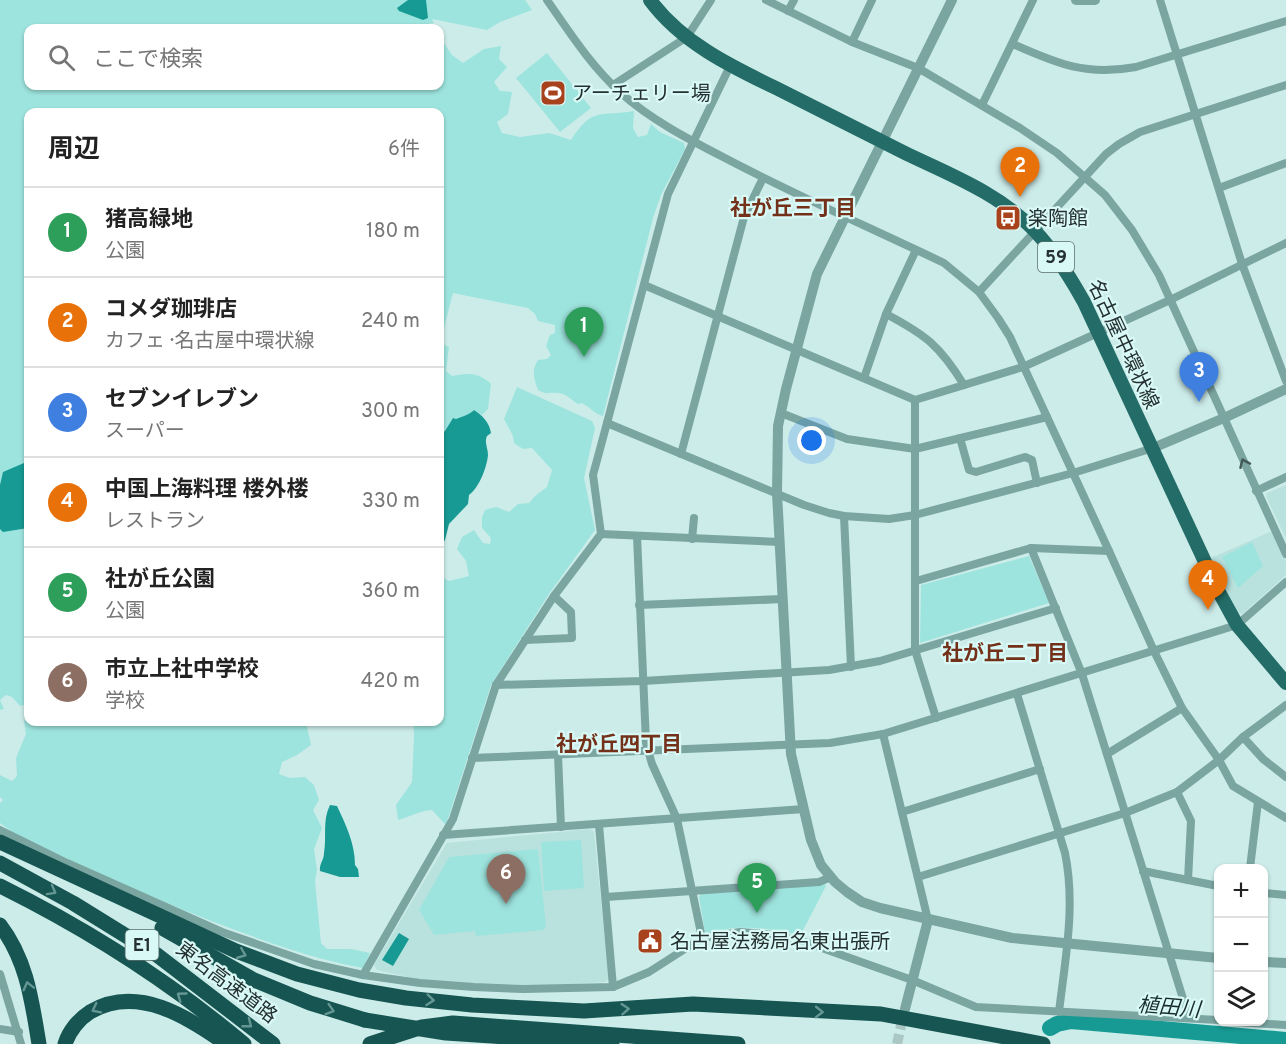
<!DOCTYPE html>
<html lang="ja">
<head>
<meta charset="utf-8">
<style>
	body { margin:0; font-family:Overpass,"Noto Sans JP",sans-serif; background:#f6f6f6; color:#222 }
	.controls { position:absolute; right:18px; bottom:18px; display:grid; overflow:hidden; border-radius:12px; box-shadow:0 2px 4px #0004 }
	.controls button { width:54px; height:54px; display:grid; place-items:center; padding:0; border:0; border-bottom:2px solid #e0e0e0; background:#fff; color:#222; font:30px sans-serif }
	.you { position:absolute; left:812px; top:441px; width:21px; height:21px; margin:-15px; border:4px solid #fff; border-radius:50%; background:#1a73e8; box-shadow:0 0 0 9px #1a73e833 }
	.badge { display:grid; place-items:center; width:39px; height:39px; border-radius:50%; background:#a8421c; color:#fff; font-size:20px; font-weight:700 }
	.pin { position:absolute; translate:-50% -50px; filter:drop-shadow(0 2px 3px #0008) }
	.pin::after { content:''; position:absolute; top:32px; width:21px; height:18px; background:inherit; clip-path:polygon(0 0,100% 0,50% 100%) }
	.list { margin:0; padding:0; list-style:none }
	h2 { display:flex; justify-content:space-between; align-items:center; height:78px; margin:0; padding:0 24px; font-size:26px }
	h2 small { font-size:20px; font-weight:400; color:#767676 }
	.list li { display:grid; grid-template-columns:39px 1fr auto; gap:18px; align-items:center; box-sizing:border-box; height:90px; padding:0 24px; border-top:2px solid #e0e0e0 }
	.list b { display:block; font-size:22px; white-space:nowrap }
	.list p { margin:0; font-size:20px; white-space:nowrap; color:#767676 }
	.list em { font-size:20px; font-style:normal; color:#767676 }
	.icon { flex:none; width:33px; height:33px; fill:none; stroke:currentColor; stroke-width:2; stroke-linecap:round; stroke-linejoin:round }
	.map { position:relative; flex:none; width:1286px; height:1044px; overflow:hidden }
	.search { position:absolute; background:#fff; box-shadow:0 2px 4px #0004; left:24px; top:24px; width:420px; height:66px; display:flex; align-items:center; gap:15px; box-sizing:border-box; padding:0 21px; border-radius:12px; color:#767676; font-size:22px }
	.panel { position:absolute; background:#fff; box-shadow:0 2px 4px #0004; left:24px; top:108px; width:420px; height:618px; border-radius:12px }
	.map>svg:first-child { display:block }
</style>
</head>
<body>
<div class="map">
<svg width="1286" height="1044" viewBox="0 0 1286 1044">
	<rect width="100%" height="100%" fill="#ccece9"/>
	<g fill="#b9e2de">
		<polygon points="1286,485 1286,539 1266,496 1267,493"/>
		<polygon points="1272,531 1286,561 1286,575 1242,614 1238,613 1211,558"/>
		<polygon points="590,829 594,832 609,979 605,982 520,987 417,979 377,970 374,965 447,843"/>
	</g>
	<g fill="#9ee4de">
		<path d="M0,0H525L532,10L500,22L487,30L432,19L434,23L428,24L431,28H28V86H440V37L452,55L463,63L484,49L501,46L499,59L507,67L494,82L500,91L512,92L508,114L497,122L502,133L520,137L549,133L571,140C593,106 600,117 634,111L633,128L638,137L647,135L651,124L660,132L684,143L685,149L661,195L653,218L603,416C594,414 590,407 582,403L578,404C572,400 566,394 559,393C550,392 546,395 538,390C534,379 531,371 538,360L547,359L551,355L546,346L550,335L555,333V325L538,321L535,314L528,308L453,293L440,343L449,347L446,371L452,376C469,373 478,372 491,384L488,409L482,415L474,410C469,415 463,416 456,419L453,418L445,431L440,435V112H28V711L27,704L20,706L12,697L6,695L0,700L4,709L0,710Z"/>
		<polygon points="547,53 591,108 560,132 516,78"/>
		<path d="M517,387L592,421L595,428L584,478L595,530L549,594L491,685L446,825L432,810C419,811 410,817 398,820L396,805L412,782L414,734L413,722H440V576L449,581L469,576L466,561L457,549L462,537L474,530L483,543L490,544L491,538L482,528V517L485,510L496,507L509,512L518,504L529,503L535,496L547,487L552,470L532,448L523,449L514,443L513,436L504,419Z"/>
		<polygon points="1252,542 1263,566 1238,588 1222,557"/>
		<polygon points="1029,556 1049,603 920,643 921,585"/>
		<path d="M28,714V722H306L311,745L297,755L282,762L279,774L290,778L305,777L314,785L319,800L313,810L322,828L314,849L317,870L315,881L321,943L327,949H351L370,953L363,968C309,958 262,940 211,921C144,895 80,865 15,834L0,823V803L3,800L0,797V775L12,781L17,776L16,758L26,734L24,722Z"/>
		<polygon points="581,840 584,888 544,891 541,842"/>
		<polygon points="538,849 546,926 543,930 476,936 475,931 434,935 419,910 449,857"/>
		<path d="M824,883L826,886L800,936C781,929 754,927 733,928C724,929 714,935 705,932L699,897L702,893Z"/>
	</g>
	<g fill="#179a93">
		<polygon points="408,0 426,0 428,18 423,20 399,11 397,8"/>
		<path d="M474,410C483,416 489,422 491,433L487,436C484,442 488,448 488,455C487,467 479,488 469,495L468,504L449,524L445,540L440,547V435L445,431L453,418L456,419C463,416 469,415 474,410Z"/>
		<polygon points="24,463 28,465 28,528 3,532 0,529 0,485 3,472"/>
		<path d="M330,805L337,806C346,825 355,844 355,865L358,869L359,877H340L320,871C319,864 324,860 324,853C327,836 322,821 330,805Z"/>
		<polygon points="399,933 409,939 393,966 382,960"/>
	</g>
	<g fill="none" stroke-linecap="round" stroke-linejoin="round">
		<polyline stroke="#179a93" stroke-width="16" points="1050,1028 1057,1024 1071,1021 1286,1040"/>
		<polyline stroke="#abc7c4" stroke-width="10" stroke-dasharray="10 5" stroke-linecap="butt" points="897,1044 904,1012"/>
		<g stroke="#7aa5a1" stroke-width="8">
			<polyline points="766,0 852,42 918,68 1020,128 1057,153 1105,195 1132,230 1159,275 1286,554"/>
			<polyline points="1160,0 1242,264 1286,381"/>
			<polyline points="788,11 794,0"/>
			<polyline points="852,42 872,0"/>
			<path d="M1013,44C1058,64 1086,76 1136,67L1286,21"/>
			<polyline points="613,85 687,37 711,0"/>
			<polyline points="982,105 1033,0"/>
			<polyline points="1219,188 1286,163"/>
			<polyline points="644,285 915,400 1023,367 1170,300 1286,243"/>
			<polyline points="979,292 1106,154 1119,144 1140,132 1286,85"/>
			<path d="M886,314C926,335 940,346 964,385"/>
			<polyline points="864,378 886,314 916,250"/>
			<polyline points="915,400 915,650 936,718"/>
			<polyline points="781,413 847,439 915,449 1047,417"/>
			<polyline points="607,423 668,194 730,66"/>
			<polyline points="960,438 969,470 976,472 1025,457 1032,460 1037,483"/>
			<polyline points="1153,448 1073,473 1109,551 1031,548 1082,674 1189,1018"/>
			<polyline points="681,454 744,217 763,178"/>
			<polyline points="1256,491 1286,477"/>
			<polyline points="844,516 851,667"/>
			<polyline points="601,534 780,542"/>
			<polyline points="637,536 646,743 652,764 677,819 702,938"/>
			<polyline points="692,539 694,518"/>
			<polyline points="1109,551 1154,651 1182,708 1219,760 1233,786 1286,818"/>
			<polyline points="916,581 1031,548"/>
			<polyline points="639,605 783,599"/>
			<polyline points="525,640 572,638 571,612 554,596"/>
			<polyline points="496,685 643,681 829,670 880,661 1056,608"/>
			<path d="M1017,694L1065,853C1076,906 1065,960 1059,1012"/>
			<polyline points="883,734 928,920"/>
			<polyline points="1243,737 1263,759 1286,777"/>
			<polyline points="1107,754 1182,708"/>
			<polyline points="558,755 561,827"/>
			<polyline points="472,758 830,743 883,734 1237,625 1286,582"/>
			<polyline points="1177,792 1191,821 1188,880"/>
			<polyline points="902,812 1040,769"/>
			<polyline points="599,825 613,987"/>
			<polyline points="0,830 67,863 222,932 314,964 363,975 420,983 474,987 523,989 613,987 649,972 702,938 740,932 766,934 805,942 912,980 976,1007 1218,1020"/>
			<polyline points="443,835 804,809"/>
			<polyline points="1250,868 1258,802"/>
			<polyline points="1143,871 1218,886"/>
			<polyline points="918,877 1125,813 1177,792 1219,760 1243,737 1286,705"/>
			<polyline points="1264,893 1286,895"/>
			<polyline points="606,897 819,882 831,877"/>
			<polyline points="0,974 21,1044"/>
			<path d="M363,975L453,819L496,685L554,596L601,534L593,475L607,423L804,505L829,513L844,516L889,519L915,515L1073,473L1010,337L998,318L979,292L944,263C871,228 797,196 725,158C690,140 651,120 621,93C591,66 570,33 547,0"/>
			<polyline points="1235,1022 1286,1025"/>
			<polyline points="0,1029 19,1032"/>
		</g>
		<g stroke="#7aa5a1" stroke-width="10">
			<polyline points="952,0 817,274 786,389 778,426 777,493 791,754 811,840 821,865 835,882 847,892 862,902 880,908 1012,938 1218,958"/>
			<polyline points="1076,0 1095,0"/>
			<polyline points="1153,448 1224,418 1286,389"/>
			<polyline points="1264,962 1286,963"/>
			<polyline points="905,1009 928,920"/>
		</g>
		<path stroke="#246c67" stroke-width="14" d="M650,0C681,42 730,66 776,88C820,110 863,132 907,154C951,175 1000,194 1035,231C1055,252 1070,277 1084,302L1219,592L1237,625L1286,683"/>
		<g stroke="#165551" stroke-width="15">
			<polyline points="0,842 236,951 297,974 359,990 406,998 472,1005 584,1011 693,1004 881,1014 1043,1044"/>
			<polyline points="0,863 73,903 157,955 273,1044"/>
			<path d="M0,886C87,929 170,982 244,1044"/>
			<path d="M0,925C27,960 32,1002 39,1044"/>
			<polyline points="162,928 254,980 310,1003 365,1020"/>
			<path d="M65,1044C69,1031 79,1019 90,1012C137,984 188,1017 226,1044"/>
			<polyline points="370,1044 422,1027 453,1023 738,1044"/>
		</g>
		<polyline stroke="#165551" stroke-width="15" points="365,1020 446,1033 612,1044"/>
	</g>
	<defs><path id="oneway-chevron" d="M-2-3.5L2.5 0L-2 3.5" fill="none" stroke-width="1.6" stroke-linecap="round" stroke-linejoin="round" transform="scale(1.5)"/></defs>
	<use stroke="#435a58" href="#oneway-chevron" transform="translate(1244 463) rotate(-114)"/>
	<g stroke="#649793">
		<use href="#oneway-chevron" transform="translate(52 891) rotate(29)"/>
		<use href="#oneway-chevron" transform="translate(242 954) rotate(22)"/>
		<use href="#oneway-chevron" transform="translate(28 986) rotate(-104)"/>
		<use href="#oneway-chevron" transform="translate(181 996) rotate(-144)"/>
		<use href="#oneway-chevron" transform="translate(430 1000) rotate(6)"/>
		<use href="#oneway-chevron" transform="translate(96 1009) rotate(153)"/>
		<use href="#oneway-chevron" transform="translate(625 1009) rotate(-4)"/>
		<use href="#oneway-chevron" transform="translate(330 1010) rotate(17)"/>
		<use href="#oneway-chevron" transform="translate(819 1012) rotate(1)"/>
		<use href="#oneway-chevron" transform="translate(248 1024) rotate(38)"/>
	</g>
	<defs>
		<g id="stadium-square" transform="scale(1.35)"><rect x="-9" y="-9" width="18" height="18" rx="4" fill="#a8421c" stroke="#d9f9f6"/><path d="M0-5a6.5 5 0 1 0 0 10a6.5 5 0 1 0 0-10ZM-3.5-1.8h7v3.6h-7Z" fill="#fff"/></g>
		<g id="bus-square" transform="scale(1.35)"><rect x="-9" y="-9" width="18" height="18" rx="4" fill="#a8421c" stroke="#d9f9f6"/><path d="M-5-6H5V4H4V6H2V4H-2V6H-4V4H-5ZM-3.5-4V0h7V-4ZM-3.5 1.2v1.5H-2V1.2ZM2 1.2v1.5H3.5V1.2Z" fill="#fff"/></g>
		<g id="civic-square" transform="scale(1.35)"><rect x="-9" y="-9" width="18" height="18" rx="4" fill="#a8421c" stroke="#d9f9f6"/><path d="M-.6-6.5H3V-4.5H.6V-3L4-1V1h2V6H-6V1h2V-1L-.6-3ZM-1.2 2.5V6h2.4V2.5Z" fill="#fff"/></g>
	</defs>
	<g fill-rule="evenodd">
		<use href="#stadium-square" x="553" y="93"/>
		<use href="#bus-square" x="1008" y="218"/>
		<use href="#civic-square" x="650" y="941"/>
	</g>
	<g text-anchor="middle" stroke-width="4.5" stroke-linejoin="round" paint-order="stroke">
		<g fill="#d9f9f6" stroke="#5b6d6b" stroke-width="1.5">
			<rect x="1038" y="242" width="36" height="30" rx="4.5"/>
			<rect x="125.5" y="930" width="33" height="30" rx="4.5"/>
		</g>
		<g font-size="18" font-weight="bold" fill="#253130">
			<text x="1056" y="263">59</text>
			<text x="142" y="951">E1</text>
		</g>
		<g font-size="20" fill="#253130" stroke="#d9f9f6" text-anchor="start">
			<text x="572" y="100">アーチェリー場</text>
			<text x="1028" y="225">楽陶館</text>
			<text x="670" y="948">名古屋法務局名東出張所</text>
		</g>
		<g font-size="20" fill="#253130" stroke="#d9f9f6">
			<text transform="translate(1124 344) rotate(65)" y="7">名古屋中環状線</text>
			<text transform="translate(227 982) rotate(37)" y="7">東名高速道路</text>
		</g>
		<g font-size="21" font-weight="bold" fill="#73311a" stroke="#d9f9f6">
			<text x="793" y="215">社が丘三丁目</text>
			<text x="1005" y="660">社が丘二丁目</text>
			<text x="619" y="751">社が丘四丁目</text>
		</g>
		<g font-size="21" font-style="italic" fill="#192e2c" stroke="#d9f9f6">
			<text transform="translate(1169 1007) rotate(5)" y="7">植田川</text>
		</g>
	</g>
</svg>
<div class="controls">
<button>+</button>
<button>−</button>
<button><svg class="icon" aria-label="layers" viewBox="0 0 24 24"><path d="M12 4l9 5-9 5-9-5zM3 14l9 5 9-5"/></svg></button>
</div>
<div class="you"></div>
<div class="pin badge" style="left:584px;top:357px;background:#2e9e5b">1</div>
<div class="pin badge" style="left:1020px;top:197px;background:#e8710a">2</div>
<div class="pin badge" style="left:1199px;top:402px;background:#3f7fe0">3</div>
<div class="pin badge" style="left:1208px;top:610px;background:#e8710a">4</div>
<div class="pin badge" style="left:757px;top:913px;background:#2e9e5b">5</div>
<div class="pin badge" style="left:506px;top:904px;background:#8d6e63">6</div>
<div class="search"><svg class="icon" aria-label="search" viewBox="0 0 24 24"><circle cx="10" cy="10" r="6"/><path d="M15 15l6 6"/></svg>ここで検索</div>
<section class="panel">
<h2>周辺<small>6件</small></h2>
<ul class="list">
<li><span class="badge" style="background:#2e9e5b">1</span><div><b>猪高緑地</b><p>公園</p></div><em>180 m</em></li>
<li><span class="badge" style="background:#e8710a">2</span><div><b>コメダ珈琲店</b><p>カフェ · 名古屋中環状線</p></div><em>240 m</em></li>
<li><span class="badge" style="background:#3f7fe0">3</span><div><b>セブンイレブン</b><p>スーパー</p></div><em>300 m</em></li>
<li><span class="badge" style="background:#e8710a">4</span><div><b>中国上海料理 楼外楼</b><p>レストラン</p></div><em>330 m</em></li>
<li><span class="badge" style="background:#2e9e5b">5</span><div><b>社が丘公園</b><p>公園</p></div><em>360 m</em></li>
<li><span class="badge" style="background:#8d6e63">6</span><div><b>市立上社中学校</b><p>学校</p></div><em>420 m</em></li>
</ul>
</section>
</div>
</body>
</html>
